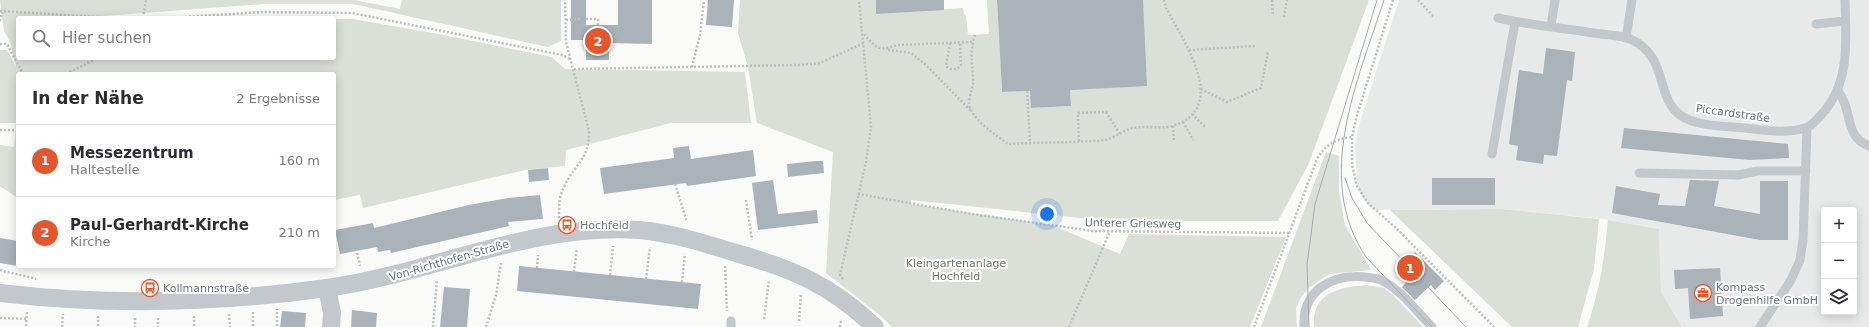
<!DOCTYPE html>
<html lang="de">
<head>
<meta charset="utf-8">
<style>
	body { margin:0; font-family:"DejaVu Sans",sans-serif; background:#f7f7f7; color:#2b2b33 }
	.controls { position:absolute; right:12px; bottom:12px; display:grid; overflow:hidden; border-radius:4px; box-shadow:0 2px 10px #0003 }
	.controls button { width:36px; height:36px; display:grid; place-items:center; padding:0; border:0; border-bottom:1px solid #e1e1e2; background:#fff; color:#2b2b33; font:20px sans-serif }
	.you { position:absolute; left:1047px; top:214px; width:14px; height:14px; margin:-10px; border:3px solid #fff; border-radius:50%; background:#1a73e8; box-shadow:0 0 0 6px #1a73e833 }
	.badge { display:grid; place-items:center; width:26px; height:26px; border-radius:50%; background:#e4572e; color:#fff; font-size:13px; font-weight:700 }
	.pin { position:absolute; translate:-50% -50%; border:2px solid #fff; box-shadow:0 1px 4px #0006 }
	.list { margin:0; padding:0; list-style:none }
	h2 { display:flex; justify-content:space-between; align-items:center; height:52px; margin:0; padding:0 16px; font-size:17px }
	h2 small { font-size:13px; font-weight:400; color:#7c7c81 }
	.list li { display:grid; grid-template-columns:26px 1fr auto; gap:12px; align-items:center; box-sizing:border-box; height:72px; padding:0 16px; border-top:1px solid #e1e1e2 }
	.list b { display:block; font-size:15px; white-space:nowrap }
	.list p { margin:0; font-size:13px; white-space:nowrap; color:#7c7c81 }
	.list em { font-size:13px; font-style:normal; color:#7c7c81 }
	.icon { flex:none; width:22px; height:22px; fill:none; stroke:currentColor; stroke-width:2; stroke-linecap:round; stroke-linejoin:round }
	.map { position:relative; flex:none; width:1869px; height:327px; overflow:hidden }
	.search { position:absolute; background:#fff; box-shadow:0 2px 10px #0003; left:16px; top:16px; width:320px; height:44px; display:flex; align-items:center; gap:10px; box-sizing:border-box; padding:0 14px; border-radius:4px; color:#7c7c81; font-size:15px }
	.panel { position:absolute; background:#fff; box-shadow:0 2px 10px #0003; left:16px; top:72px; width:320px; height:196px; border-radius:4px }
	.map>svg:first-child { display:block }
</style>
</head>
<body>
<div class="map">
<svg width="1869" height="327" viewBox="0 0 1869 327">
	<rect width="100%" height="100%" fill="#fafaf8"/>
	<path fill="#e8e9e9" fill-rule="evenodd" d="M1399,0H1869V327H1682L1661,292L1659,229L1604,219L1501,209L1372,210L1360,193L1357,181L1355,144L1360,122ZM1824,210H1854V312H1824Z"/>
	<g fill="#dadfd7">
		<polygon points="0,0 354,0 400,9 402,0 561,0 561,41 548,47 353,4 263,4 76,18 18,18 18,58 334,58 334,19 352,19 433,33 552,57 565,69 745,72 751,123 671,123 566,150 565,166 525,170 363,208 360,195 334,200 334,74 18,74 18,198 0,186 0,145 14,147 16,123 0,123 0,50 7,50 16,67 10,42 4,31"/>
		<polygon points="740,0 876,0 876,14 963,8 964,14 966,16 968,35 989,34 987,0 997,0 1002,92 1030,91 1032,108 1071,106 1070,90 1143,0 1369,0 1309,163 1278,221 1109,221 911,200 911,204 1052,225 1120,254 1129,234 1286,237 1250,327 892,327 881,316 826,273 833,152 757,123 748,67 738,33"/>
		<polygon points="1326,152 1339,156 1339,191 1345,225 1371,270 1329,274 1310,287 1301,297 1296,309 1297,327 1261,327"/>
		<polygon points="1501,209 1599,219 1594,269 1578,327 1512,327 1390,210"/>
		<path d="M1608,220L1659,229L1661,292L1682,327H1587C1600,290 1604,259 1608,220Z"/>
		<path d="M1367,285L1384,288L1393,295L1423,327H1314C1311,293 1339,287 1367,285Z"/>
	</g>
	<g fill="#aab3b9">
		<polygon points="571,0 586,0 586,25 618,25 618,0 652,0 652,44 609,43 609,60 586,60 586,40 571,40"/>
		<polygon points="708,0 734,0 732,27 706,25"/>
		<polygon points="876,0 944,0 944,10 876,14"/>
		<polygon points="997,0 1143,0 1147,86 1070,90 1071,106 1031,108 1030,91 1002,92"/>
		<polygon points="1546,48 1575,52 1572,81 1567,80 1557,156 1544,155 1543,164 1516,160 1518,146 1509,144 1519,70 1543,74"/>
		<polygon points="1624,128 1788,144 1789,158 1750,160 1621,148"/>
		<polygon points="689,146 691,159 753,150 756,176 687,186 686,183 604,194 600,168 674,158 673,148"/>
		<polygon points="816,161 823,161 824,173 788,177 787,164"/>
		<polygon points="548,168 549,180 529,182 528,170"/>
		<rect x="1432" y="178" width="63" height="27"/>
		<polygon points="773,180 778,214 817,210 818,223 758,230 752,183"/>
		<polygon points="1690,180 1719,181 1714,206 1760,214 1760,181 1788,181 1788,240 1760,240 1612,213 1616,186 1660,194 1658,205 1685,206"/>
		<polygon points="540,195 543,219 508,222 509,226 391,253 390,250 378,252 377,247 340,254 335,230 373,223 374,228 469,205 508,198"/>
		<polygon points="0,238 18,241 18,266 0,263"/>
		<polygon points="1415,252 1444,281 1435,290 1431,285 1415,300 1402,287 1417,271 1407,260"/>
		<polygon points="519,266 701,284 698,309 517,291"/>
		<polygon points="1720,268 1723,316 1690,319 1688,288 1675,289 1674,270"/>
		<polygon points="444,287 470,289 467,327 440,327"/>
		<polygon points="352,310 377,313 376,327 351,327"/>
		<polygon points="282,311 306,313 305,327 280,327"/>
	</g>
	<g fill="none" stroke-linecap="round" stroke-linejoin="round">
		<g stroke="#bbbfc2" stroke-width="2.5" stroke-dasharray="2 2" stroke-linecap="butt">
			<polyline points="1272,0 1273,16"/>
			<polyline points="1393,0 1357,115 1352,137 1352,165 1357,186 1368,203 1399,231 1494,327"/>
			<polyline points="1418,0 1434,17"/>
			<polyline points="0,11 112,18"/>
			<polyline points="1284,17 1287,0"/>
			<polyline points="143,18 146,0"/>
			<polyline points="169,18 262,12 352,13 562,55 570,59"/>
			<polyline points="586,19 598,19 598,25"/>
			<polyline points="566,20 580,19"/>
			<polyline points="0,21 2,12"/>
			<path d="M864,34C876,48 879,52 897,45L973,42"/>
			<path d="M975,35C970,49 972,63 973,78C974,86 970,93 969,102C968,117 997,136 1008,144C1040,142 1073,143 1105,140C1115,138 1123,130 1133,128C1146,125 1162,130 1175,125C1230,106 1182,39 1166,8L1164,0"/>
			<polyline points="950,43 946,66 951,69 957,69 961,65 960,42"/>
			<polyline points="0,44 7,44 23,74"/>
			<polyline points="888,50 911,53 926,65 971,111"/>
			<polyline points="1189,50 1255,46"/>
			<polyline points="692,67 700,35 704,0"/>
			<polyline points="574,69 799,65 820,63 864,43"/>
			<polyline points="66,74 98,58"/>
			<polyline points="1201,89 1227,102 1261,88 1268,52"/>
			<polyline points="1027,91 1030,143"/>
			<polyline points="1192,114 1205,127"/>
			<polyline points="1183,122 1193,140"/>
			<polyline points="1173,126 1174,141"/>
			<polyline points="0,130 18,130"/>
			<polyline points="1079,141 1078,113 1106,112 1120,134"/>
			<polyline points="675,184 687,222"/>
			<polyline points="858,194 972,214 1093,231 1291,233"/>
			<polyline points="746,200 752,240"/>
			<path d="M559,218C559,207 559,196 564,187C575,163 589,161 589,131L566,42L565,0"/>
			<polyline points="357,253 360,266"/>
			<polyline points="725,266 727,311"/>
			<polyline points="537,268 538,255"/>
			<polyline points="0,270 36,279"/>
			<polyline points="574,272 577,248"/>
			<polyline points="610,275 613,246"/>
			<polyline points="646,279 650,247"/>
			<polyline points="843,279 840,275 866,162 871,127 859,0"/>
			<polyline points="682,282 685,254"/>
			<polyline points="253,312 253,327"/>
			<polyline points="229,314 230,327"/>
			<polyline points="98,316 98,327"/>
			<polyline points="194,316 194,327"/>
			<polyline points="0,318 27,319"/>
			<polyline points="135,318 135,327"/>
			<polyline points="158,318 158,327"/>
			<polyline points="764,319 769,280"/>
			<polyline points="799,321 801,294"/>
			<polyline points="26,326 27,311"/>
			<polyline points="277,326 277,309"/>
			<polyline points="62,327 63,314"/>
			<polyline points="433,327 437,280"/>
			<polyline points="486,327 496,295 501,263"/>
			<polyline points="840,327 841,320"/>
			<polyline points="1069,327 1110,231"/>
			<path d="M1254,327L1317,159C1325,145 1335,139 1352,137"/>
		</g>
		<g stroke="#c3c8cc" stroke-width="9">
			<path d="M1498,18C1530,25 1562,28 1594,33C1606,35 1620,35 1630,39C1669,56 1655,97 1680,115C1697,127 1725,126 1745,128C1764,130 1786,134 1805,128C1811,127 1817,119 1821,115C1851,83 1846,40 1845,0"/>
			<polyline points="1816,24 1845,21"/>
			<polyline points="1551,26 1555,0"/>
			<polyline points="1626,38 1632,0"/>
			<path d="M1838,91C1853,110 1844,137 1869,146"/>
			<polyline points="1492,154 1515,22"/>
			<polyline points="1639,173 1738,175 1758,171 1806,171"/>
			<polyline points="731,321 731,327"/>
			<path d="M1304,327C1302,290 1332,274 1365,277C1371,278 1378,278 1383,281C1402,291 1417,312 1432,327"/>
			<polyline points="1760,327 1791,280 1800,260 1803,240 1807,128"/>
		</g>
		<g stroke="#c3c8cc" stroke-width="18">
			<polyline points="327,288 332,313 331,327"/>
			<path d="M0,293C108,306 219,303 327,288C434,273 528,223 639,230C672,233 704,243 736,253C793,269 831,285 875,327"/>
		</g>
		<g stroke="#a2aab0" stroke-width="1">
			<path d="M1384,0C1358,81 1313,178 1366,257L1432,327"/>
			<polyline points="1345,178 1352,198 1367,223 1466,327"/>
			<polyline points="1309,327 1307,265 1315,204 1377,0"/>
		</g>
	</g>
	<defs>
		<g id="bus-ring" transform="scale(0.9)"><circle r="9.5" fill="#fff" stroke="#e4572e" stroke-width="1.5"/><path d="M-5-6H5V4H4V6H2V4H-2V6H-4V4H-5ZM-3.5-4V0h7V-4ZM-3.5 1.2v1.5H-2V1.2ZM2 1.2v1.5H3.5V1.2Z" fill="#e4572e"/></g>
		<g id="office-ring" transform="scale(0.9)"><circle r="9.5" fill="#fff" stroke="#e4572e" stroke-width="1.5"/><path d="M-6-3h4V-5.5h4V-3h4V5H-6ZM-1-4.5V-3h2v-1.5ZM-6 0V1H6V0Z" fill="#e4572e"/></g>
	</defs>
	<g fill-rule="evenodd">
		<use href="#bus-ring" x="567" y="225"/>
		<use href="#bus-ring" x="150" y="288"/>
		<use href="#office-ring" x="1703" y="293"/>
	</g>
	<g text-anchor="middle" stroke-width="4" stroke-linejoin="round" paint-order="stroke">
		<g font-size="11" fill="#657683" stroke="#fff">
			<text transform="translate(1733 113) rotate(8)" y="4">Piccardstraße</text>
			<text transform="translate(1133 223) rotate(1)" y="4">Unterer Griesweg</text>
			<text transform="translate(449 260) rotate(-16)" y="4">Von-Richthofen-Straße</text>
		</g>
		<g font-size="11" fill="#657683" stroke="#fff" text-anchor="start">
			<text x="580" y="229">Hochfeld</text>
			<text x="1716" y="291">Kompass<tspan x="1716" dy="13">Drogenhilfe GmbH</tspan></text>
			<text x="163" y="292">Kollmannstraße</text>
		</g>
		<g font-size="11" fill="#687a64" stroke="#fff">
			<text x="956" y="267">Kleingartenanlage<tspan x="956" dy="13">Hochfeld</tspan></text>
		</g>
	</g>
</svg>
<div class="controls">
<button>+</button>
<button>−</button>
<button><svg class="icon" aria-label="layers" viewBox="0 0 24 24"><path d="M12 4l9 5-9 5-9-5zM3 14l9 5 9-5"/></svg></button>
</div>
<div class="you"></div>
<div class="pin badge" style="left:1410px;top:268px">1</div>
<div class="pin badge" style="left:598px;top:41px">2</div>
<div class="search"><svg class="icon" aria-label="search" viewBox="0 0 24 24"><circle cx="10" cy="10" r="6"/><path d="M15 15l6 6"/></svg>Hier suchen</div>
<section class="panel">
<h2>In der Nähe<small>2 Ergebnisse</small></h2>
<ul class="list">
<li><span class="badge">1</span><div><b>Messezentrum</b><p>Haltestelle</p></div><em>160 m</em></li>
<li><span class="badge">2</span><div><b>Paul-Gerhardt-Kirche</b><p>Kirche</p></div><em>210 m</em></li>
</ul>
</section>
</div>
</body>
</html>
